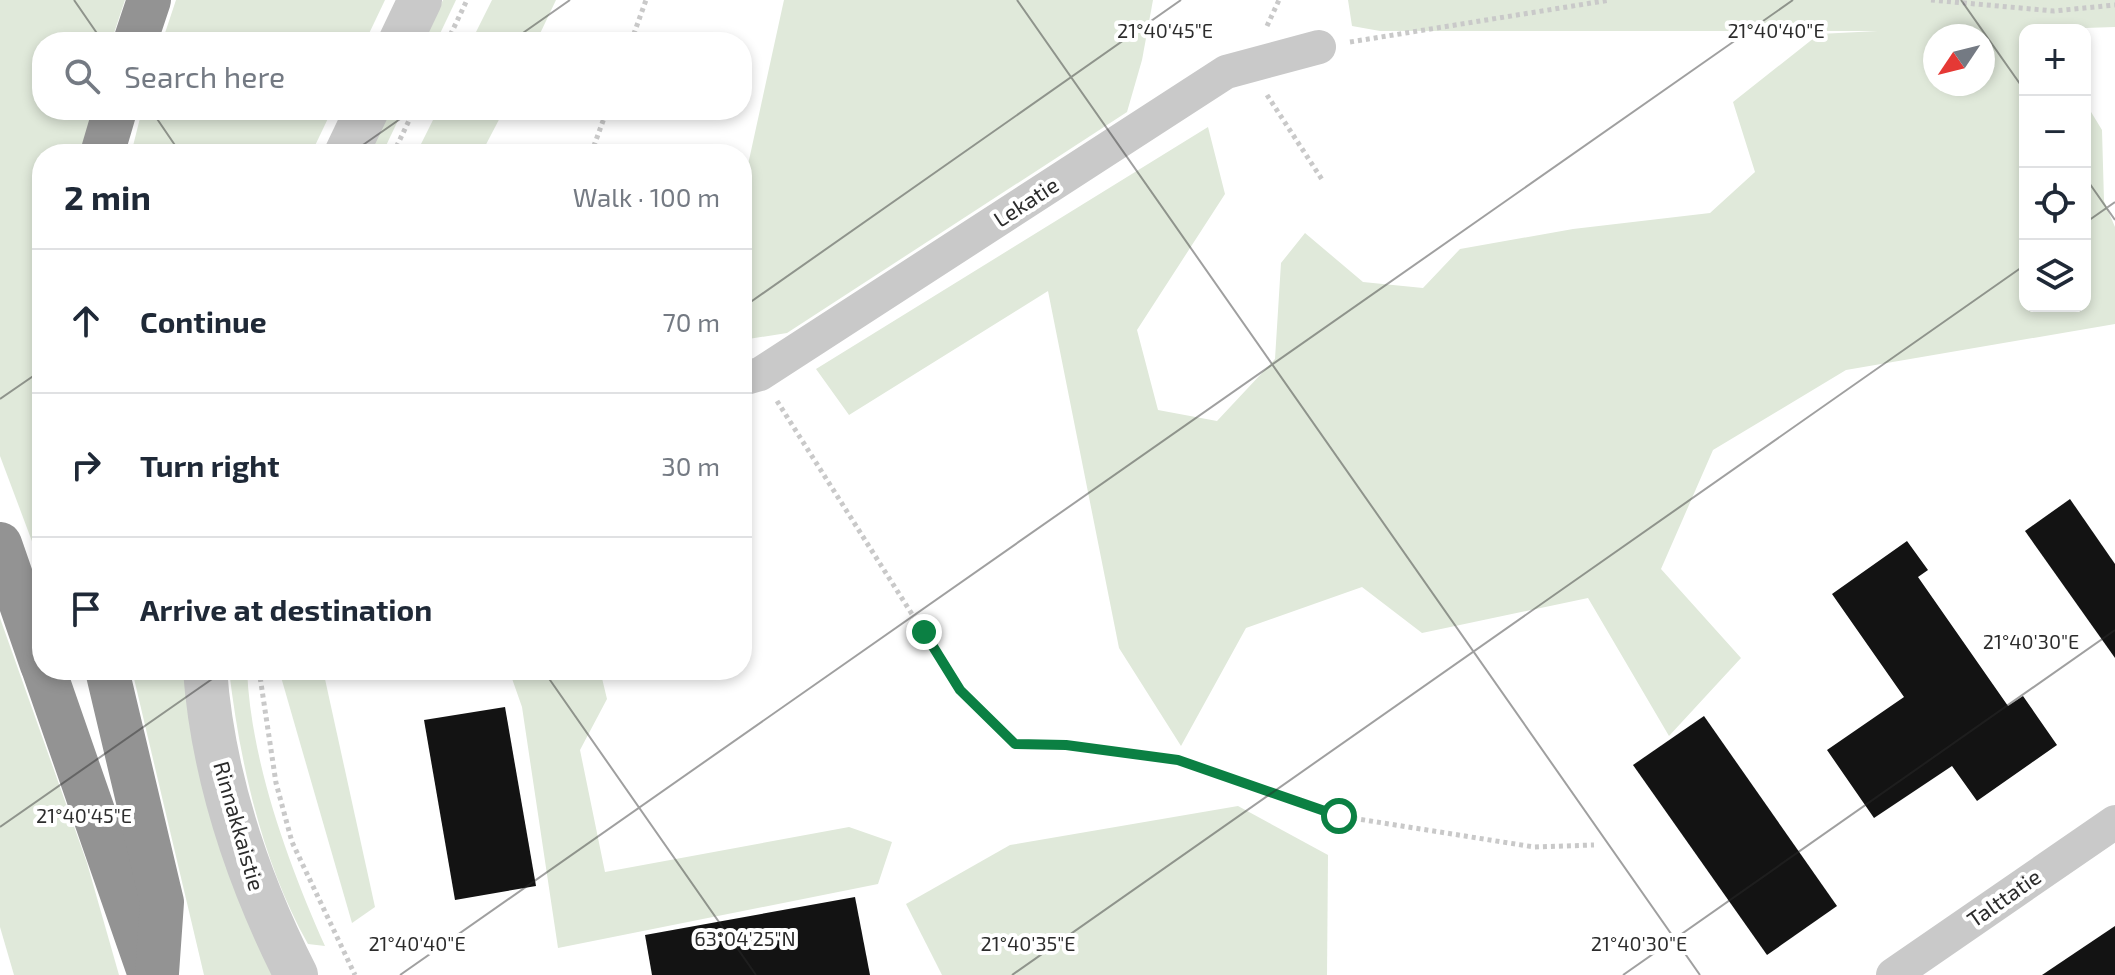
<!DOCTYPE html>
<html lang="en">
<head>
<meta charset="utf-8">
<style>
	body { margin:0; font-family:"Exo 2",sans-serif; background:#f6f6f7; color:#1f2937 }
	.controls { position:absolute; right:24px; top:24px; display:grid; overflow:hidden; border-radius:16px; box-shadow:0 4px 12px #0003 }
	.controls button { width:72px; height:72px; display:grid; place-items:center; padding:0; border:0; border-bottom:2px solid #e0e1e3; background:#fff; color:#1f2937; font:40px sans-serif }
	.compass { position:absolute; left:1923px; top:24px; width:72px; height:72px; border-radius:50%; background:#fff; box-shadow:0 4px 12px #0003; rotate:235deg }
	.stop { position:absolute; width:24px; height:24px; margin:-18px; border:6px solid #0b8043; border-radius:50%; background:#fff }
	.stop.end { background:#0b8043; border-color:#fff; box-shadow:0 2px 8px #0008 }
	.list { margin:0; padding:0; list-style:none }
	h2 { display:flex; justify-content:space-between; align-items:center; height:104px; margin:0; padding:0 32px; font-size:34px }
	h2 small { font-size:26px; font-weight:400; color:#747a83 }
	.list li { display:grid; grid-template-columns:52px 1fr auto; gap:24px; align-items:center; box-sizing:border-box; height:144px; padding:0 32px; border-top:2px solid #e0e1e3 }
	.list b { display:block; font-size:30px; white-space:nowrap }
	.list em { font-size:26px; font-style:normal; color:#747a83 }
	.icon { flex:none; width:44px; height:44px; fill:none; stroke:currentColor; stroke-width:2; stroke-linecap:round; stroke-linejoin:round }
	.map { position:relative; flex:none; width:2115px; height:975px; overflow:hidden }
	.search { position:absolute; background:#fff; box-shadow:0 4px 12px #0003; left:32px; top:32px; width:720px; height:88px; display:flex; align-items:center; gap:20px; box-sizing:border-box; padding:0 28px; border-radius:32px; color:#747a83; font-size:30px }
	.panel { position:absolute; background:#fff; box-shadow:0 4px 12px #0003; left:32px; top:144px; width:720px; height:536px; border-radius:32px }
	.map>svg:first-child { display:block }
</style>
</head>
<body>
<div class="map">
<svg width="2115" height="975" viewBox="0 0 2115 975">
	<rect width="100%" height="100%" fill="#fff"/>
	<g fill="#e0e9da" fill-rule="evenodd">
		<polygon points="0,0 125,0 111,42 42,42 42,110 96,110 87,154 42,154 42,568 0,456"/>
		<polygon points="176,0 385,0 365,42 162,42"/>
		<polygon points="443,0 456,0 436,42 422,42"/>
		<polygon points="492,0 556,0 536,42 471,42"/>
		<polygon points="784,0 1153,0 1142,60 1127,112 787,333 742,340 742,192"/>
		<path d="M1348,0H2115V27L2025,30V306H2085V102L2102,130L2104,201L2115,227V324L1846,370L1713,450L1661,569L1741,658L1669,736L1588,598L1422,633L1362,587L1246,628L1181,746L1119,648L1048,291L849,415L816,369L1208,127L1225,194L1137,330L1158,410L1217,421L1275,359L1281,263L1305,233L1363,282L1423,288L1460,249L1573,229L1710,213L1755,172L1733,102L1819,34L1878,31H1380L1352,26ZM1935,36H1983V84H1935Z"/>
		<polygon points="142,110 332,110 311,154 131,154"/>
		<polygon points="390,110 403,110 382,154 369,154"/>
		<polygon points="438,110 504,110 481,154 416,154"/>
		<polygon points="0,618 87,863 119,975 14,975 0,927"/>
		<polygon points="132,670 188,670 273,975 204,975"/>
		<path d="M229,670H247C251,762 288,863 325,946L308,944C262,862 240,763 229,670Z"/>
		<polygon points="279,670 323,670 375,907 352,923"/>
		<polygon points="509,670 600,670 607,699 580,750 605,872 849,827 892,842 878,884 558,948 522,707"/>
		<polygon points="1238,806 1328,855 1327,975 942,975 906,904 1010,845"/>
	</g>
	<g fill="#131313">
		<polygon points="2070,499 2115,564 2115,658 2025,531"/>
		<polygon points="1907,541 1928,570 1918,577 2008,706 2023,696 2057,745 1977,801 1952,766 1874,818 1827,750 1904,697 1832,594"/>
		<polygon points="505,707 536,886 455,900 424,720"/>
		<polygon points="1704,716 1837,906 1767,955 1633,765"/>
		<polygon points="855,897 870,975 652,975 645,935"/>
		<polygon points="2115,926 2115,975 2042,975"/>
	</g>
	<g fill="none" stroke-linecap="round" stroke-linejoin="round">
		<g stroke="#c9c9c9" stroke-width="5" stroke-dasharray="4 4" stroke-linecap="butt">
			<polyline points="1931,0 2054,11 2115,5"/>
			<polyline points="1267,26 1279,0"/>
			<polyline points="447,42 467,0"/>
			<polyline points="631,42 646,0"/>
			<polyline points="1350,42 1610,0"/>
			<polyline points="1267,95 1323,181"/>
			<polyline points="393,154 414,110"/>
			<polyline points="591,154 607,110"/>
			<polyline points="777,401 960,690 1015,744 1066,745 1178,760 1339,816 1534,847 1594,845"/>
			<polyline points="259,670 276,783 292,842 355,975"/>
		</g>
		<g stroke="#c9c9c9" stroke-width="34">
			<polyline points="742,379 760,374 1226,72 1319,47"/>
			<polyline points="1893,975 2115,822"/>
		</g>
		<g stroke="#c9c9c9" stroke-width="44">
			<polyline points="400,42 420,0"/>
			<polyline points="346,154 367,110"/>
			<path d="M205,670C213,777 248,880 296,975"/>
		</g>
		<g stroke="#939393" stroke-width="44">
			<polyline points="135,42 149,0"/>
			<polyline points="102,154 115,110"/>
			<polyline points="0,544 42,665"/>
			<polyline points="44,670 150,975"/>
			<polyline points="107,670 162,902 157,973"/>
		</g>
	</g>
	<g fill="none" stroke-linecap="round" stroke-linejoin="round">
		<polyline stroke="#0b8043" stroke-width="10" points="924,632 960,690 1015,744 1066,745 1178,760 1339,816"/>
	</g>
	<path fill="none" stroke="#2c2c2c" stroke-width="2" stroke-opacity="0.45" d="M74,0L103,42M1017,0L1700,975M1961,0L2025,91M510,42L570,0M151,110L181,154M350,154L413,110M2085,177L2115,220M2085,223L2115,202M742,308L1181,0M0,399L42,370M543,670L756,975M0,827L225,670M400,975L1793,0M1012,975L2025,265M1623,975L2115,630"/>
	<g text-anchor="middle" stroke-width="8" stroke-linejoin="round" paint-order="stroke">
		<g font-size="22" fill="#2c2c2c" stroke="#fff">
			<text transform="translate(1026 202) rotate(-33)" y="8">Lekatie</text>
			<text transform="translate(239 826) rotate(74)" y="8">Rinnakkaistie</text>
			<text transform="translate(2004 898) rotate(-35)" y="8">Talttatie</text>
		</g>
	</g>
	<g font-size="20" text-anchor="middle" fill="#2c2c2c" stroke="#fff" stroke-width="8" stroke-linejoin="round" paint-order="stroke">
		<text x="1165" y="38">21°40'45"E</text>
		<text x="1776" y="38">21°40'40"E</text>
		<text x="2031" y="649">21°40'30"E</text>
		<text x="84" y="823">21°40'45"E</text>
		<text x="745" y="946">63°04'25"N</text>
		<text x="417" y="951">21°40'40"E</text>
		<text x="1028" y="951">21°40'35"E</text>
		<text x="1639" y="951">21°40'30"E</text>
	</g>
</svg>
<div class="controls">
<button>+</button>
<button>−</button>
<button><svg class="icon" aria-label="locate" viewBox="0 0 24 24"><circle cx="12" cy="12" r="6"/><path d="M12 2v4M12 18v4M2 12h4M18 12h4"/></svg></button>
<button><svg class="icon" aria-label="layers" viewBox="0 0 24 24"><path d="M12 4l9 5-9 5-9-5zM3 14l9 5 9-5"/></svg></button>
</div>
<svg class="compass" viewBox="-18 -18 36 36"><path d="M0-13l5 13h-10z" fill="#e53935"/><path d="M0 13l5-13h-10z" fill="#747a83"/></svg>
<div class="stop" style="left:1339px;top:816px"></div>
<div class="stop end" style="left:924px;top:632px"></div>
<div class="search"><svg class="icon" aria-label="search" viewBox="0 0 24 24"><circle cx="10" cy="10" r="6"/><path d="M15 15l6 6"/></svg>Search here</div>
<section class="panel">
<h2>2 min<small>Walk · 100 m</small></h2>
<ul class="list">
<li><svg class="icon" aria-label="ahead" viewBox="0 0 24 24"><path d="M12 20V5M6 11l6-6 6 6"/></svg><div><b>Continue</b></div><em>70 m</em></li>
<li><svg class="icon" aria-label="right" viewBox="0 0 24 24"><path d="M7 20v-9h11M14 6l5 5-5 5"/></svg><div><b>Turn right</b></div><em>30 m</em></li>
<li><svg class="icon" aria-label="arrive" viewBox="0 0 24 24"><path d="M6 21V4h12l-3 4 3 4H6"/></svg><div><b>Arrive at destination</b></div></li>
</ul>
</section>
</div>
</body>
</html>
